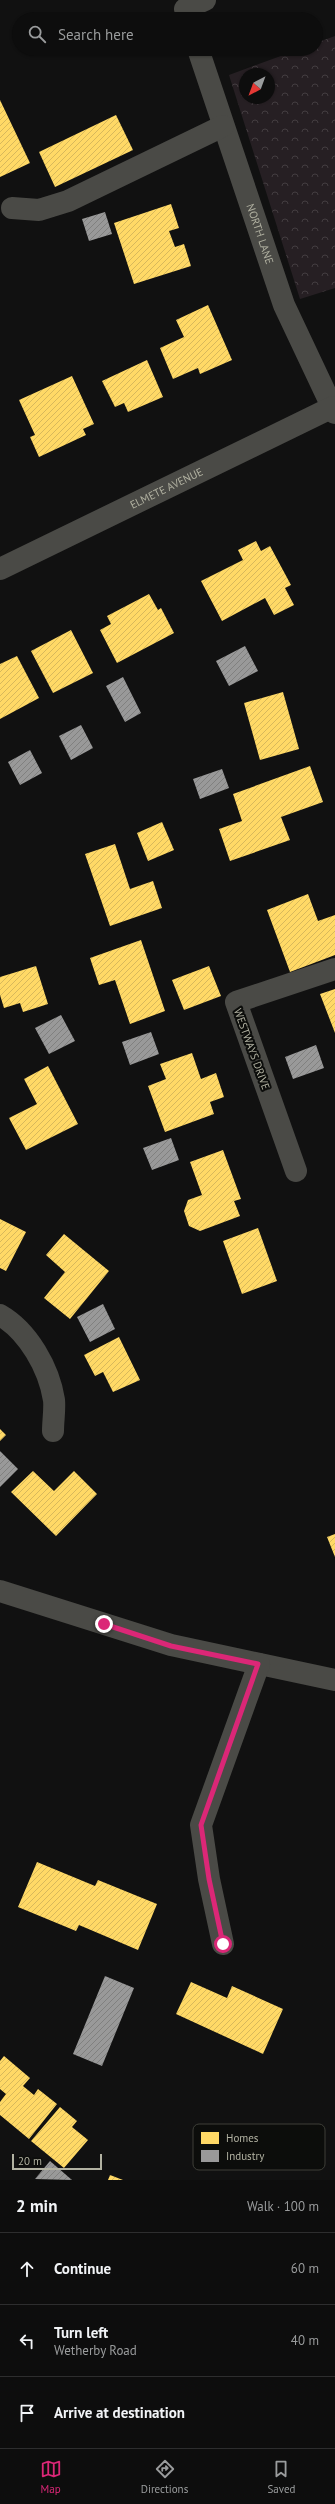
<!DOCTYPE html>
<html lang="en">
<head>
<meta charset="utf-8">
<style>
	body { margin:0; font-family:"PT Sans",sans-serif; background:#1b1b1b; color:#f1f3f6 }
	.compass { position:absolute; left:239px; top:68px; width:36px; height:36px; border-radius:50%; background:#0d0d0d; box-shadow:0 1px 3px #0004; rotate:221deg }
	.scale { position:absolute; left:12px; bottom:10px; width:90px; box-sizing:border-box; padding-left:4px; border:2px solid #b2b2a2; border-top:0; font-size:11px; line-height:14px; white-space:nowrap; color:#b2b2a2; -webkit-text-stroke:3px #0c0d0b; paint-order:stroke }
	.stop { position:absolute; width:12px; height:12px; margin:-9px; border:3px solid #db2777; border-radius:50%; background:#fff }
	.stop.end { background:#db2777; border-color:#fff; box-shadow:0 1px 4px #0008 }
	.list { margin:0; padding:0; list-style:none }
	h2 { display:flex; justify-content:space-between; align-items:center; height:52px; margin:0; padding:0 16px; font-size:17px }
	h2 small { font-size:13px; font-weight:400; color:#9a9c9d }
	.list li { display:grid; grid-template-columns:26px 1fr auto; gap:12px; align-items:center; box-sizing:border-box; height:72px; padding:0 16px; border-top:1px solid #2d2d2e }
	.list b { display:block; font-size:15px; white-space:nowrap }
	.list p { margin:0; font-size:13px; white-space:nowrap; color:#9a9c9d }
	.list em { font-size:13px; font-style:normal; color:#9a9c9d }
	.icon { flex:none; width:22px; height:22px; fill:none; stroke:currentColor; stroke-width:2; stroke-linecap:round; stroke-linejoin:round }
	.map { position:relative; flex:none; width:335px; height:2180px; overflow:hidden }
	.search { position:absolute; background:#0d0d0d; box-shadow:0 1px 3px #0004; left:12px; right:12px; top:12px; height:44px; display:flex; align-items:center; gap:10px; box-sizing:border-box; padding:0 14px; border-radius:22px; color:#9a9c9d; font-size:15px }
	.sheet { height:268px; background:#0d0d0d }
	nav { display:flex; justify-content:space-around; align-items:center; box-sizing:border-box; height:56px; border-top:1px solid #2d2d2e; background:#0d0d0d; font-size:11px; color:#9a9c9d }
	nav a { display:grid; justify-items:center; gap:2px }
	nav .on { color:#db2777 }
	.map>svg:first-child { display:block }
</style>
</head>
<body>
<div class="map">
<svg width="335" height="2180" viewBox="0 0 335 2180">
	<defs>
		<pattern id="forest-crowns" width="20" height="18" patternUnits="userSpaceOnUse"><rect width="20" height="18" fill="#261f23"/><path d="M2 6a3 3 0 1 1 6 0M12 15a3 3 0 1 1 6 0" fill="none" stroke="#433d40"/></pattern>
		<pattern id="homes-hatch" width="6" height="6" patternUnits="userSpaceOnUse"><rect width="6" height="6" fill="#ffd966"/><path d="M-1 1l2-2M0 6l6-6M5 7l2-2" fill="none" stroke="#d7b85b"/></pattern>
		<pattern id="industry-hatch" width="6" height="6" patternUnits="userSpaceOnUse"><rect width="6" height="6" fill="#999"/><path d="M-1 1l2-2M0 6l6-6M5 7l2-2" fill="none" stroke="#80807f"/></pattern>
	</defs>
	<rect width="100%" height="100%" fill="#111"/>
	<path fill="url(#forest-crowns)" fill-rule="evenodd" d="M335,36V288L300,299L229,75L300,49H316V43ZM245,74H269V98H245Z"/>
	<g fill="url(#homes-hatch)">
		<polygon points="0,100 30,163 0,177"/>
		<polygon points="116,115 133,150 55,187 39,152"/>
		<polygon points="171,204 179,228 169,231 175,247 184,244 191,266 134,284 114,223"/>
		<polygon points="208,305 232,360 200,374 198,368 173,379 160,348 184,337 176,320"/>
		<polygon points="147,360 163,397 128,412 124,403 115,407 102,381"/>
		<polygon points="72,376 94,424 83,429 86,435 39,457 30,437 35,435 19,400"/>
		<polygon points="256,541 261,551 270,546 291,585 285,588 294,605 274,615 265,598 222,621 201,581 243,560 238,550"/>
		<polygon points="149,594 158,610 161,608 174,633 117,663 100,630 111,624 107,616"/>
		<polygon points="71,630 93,673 53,693 31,651"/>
		<polygon points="17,656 39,698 0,719 0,664"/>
		<polygon points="283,692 299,749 260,760 244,703"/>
		<polygon points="310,766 323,802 281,817 290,840 230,861 219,829 242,821 233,794"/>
		<polygon points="162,822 174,850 148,861 137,833"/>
		<polygon points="115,844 130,889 153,881 162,908 110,926 85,854"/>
		<polygon points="308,894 318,921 335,915 335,955 290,972 267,910"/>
		<polygon points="141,940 165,1011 130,1024 115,980 99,985 90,958"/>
		<polygon points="36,966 48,1004 23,1012 20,1003 4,1008 0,995 0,977"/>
		<polygon points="209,966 221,996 184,1010 172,980"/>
		<polygon points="335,989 335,1033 320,994"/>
		<polygon points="192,1053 201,1079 216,1073 224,1097 210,1102 214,1114 165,1132 148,1086 166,1079 160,1064"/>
		<polygon points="48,1066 78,1124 26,1150 9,1118 37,1104 24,1079"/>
		<polygon points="223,1150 241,1199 234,1201 240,1216 200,1231 189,1226 184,1211 188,1200 202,1195 190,1162"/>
		<polygon points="0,1219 26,1232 6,1271 0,1268"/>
		<polygon points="258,1228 277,1281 242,1294 223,1241"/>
		<polygon points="64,1234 109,1271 70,1319 44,1298 65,1272 46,1255"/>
		<polygon points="119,1337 140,1380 113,1392 103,1372 95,1376 84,1355"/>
		<polygon points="0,1429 6,1435 0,1441"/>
		<polygon points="33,1471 54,1491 74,1471 97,1494 56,1536 11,1492"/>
		<polygon points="335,1534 335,1557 327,1537"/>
		<polygon points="37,1862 95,1886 98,1880 157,1904 138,1950 79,1925 76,1931 18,1907"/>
		<polygon points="191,1982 227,1998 232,1986 283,2009 263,2054 176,2014"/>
		<polygon points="4,2056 30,2078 23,2086 34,2095 38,2089 57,2104 29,2139 0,2115 0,2102 6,2094 0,2089 0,2061"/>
		<polygon points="60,2107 77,2121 72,2127 88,2140 64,2168 31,2141"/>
		<polygon points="110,2175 123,2180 108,2180"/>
	</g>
	<g fill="url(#industry-hatch)">
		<polygon points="105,212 112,234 89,241 82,219"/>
		<polygon points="245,646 258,671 229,686 216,661"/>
		<polygon points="123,677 141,713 125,722 106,686"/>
		<polygon points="81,725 93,748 71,760 59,736"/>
		<polygon points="30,750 42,773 20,785 8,762"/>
		<polygon points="222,769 229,788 200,799 193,779"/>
		<polygon points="61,1015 75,1041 49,1054 35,1028"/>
		<polygon points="151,1032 159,1054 130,1065 122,1042"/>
		<polygon points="316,1045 324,1068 293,1079 285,1057"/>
		<polygon points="171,1138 179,1160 152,1170 143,1148"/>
		<polygon points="103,1304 115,1329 90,1342 77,1317"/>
		<polygon points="0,1451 18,1469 0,1487"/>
		<polygon points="105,1976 134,1988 102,2066 73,2054"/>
		<polygon points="50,2161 72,2180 35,2179"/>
	</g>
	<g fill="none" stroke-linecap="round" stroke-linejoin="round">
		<g stroke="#4a4a46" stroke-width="22">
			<polyline points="185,9 205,0"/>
			<path id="s1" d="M198,49L284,305L335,413"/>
			<polyline points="12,208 39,210 68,201 223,126"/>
			<path id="s2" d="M0,569L333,407"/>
			<polyline points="296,1171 236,1002 335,969"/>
			<path d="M0,1315C28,1331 49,1368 54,1400C55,1409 53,1421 53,1431"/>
			<polyline points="0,1591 171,1645 335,1680"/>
			<polyline points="223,1944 209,1879 201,1825 259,1664"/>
		</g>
	</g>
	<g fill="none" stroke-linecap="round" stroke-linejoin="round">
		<polyline stroke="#db2777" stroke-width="5" points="104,1624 171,1646 258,1664 201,1825 209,1879 223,1944"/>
	</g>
	<g text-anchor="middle" stroke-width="4" stroke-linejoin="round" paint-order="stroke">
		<g font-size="11" fill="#b2b2a2" stroke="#0c0d0b">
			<text dy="4" stroke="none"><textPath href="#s1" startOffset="195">NORTH LANE</textPath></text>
			<text dy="4" stroke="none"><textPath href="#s2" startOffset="185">ELMETE AVENUE</textPath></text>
			<text transform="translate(252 1049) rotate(70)" y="4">WESTWAYS DRIVE</text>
		</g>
	</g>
	<rect x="193" y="2124" width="132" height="46" rx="6" fill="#0c0d0b" stroke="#3e3f38" stroke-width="1"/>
	<rect x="201" y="2132" width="18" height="12" fill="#ffd966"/>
	<rect x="201" y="2150" width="18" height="12" fill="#999"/>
	<g font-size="11" fill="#b2b2a2">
		<text x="226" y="2142">Homes</text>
		<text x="226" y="2160">Industry</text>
	</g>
</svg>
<svg class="compass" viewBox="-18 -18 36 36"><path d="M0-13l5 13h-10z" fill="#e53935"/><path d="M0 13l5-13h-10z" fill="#9a9c9d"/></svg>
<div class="scale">20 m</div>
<div class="stop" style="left:223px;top:1944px"></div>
<div class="stop end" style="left:104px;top:1624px"></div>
<div class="search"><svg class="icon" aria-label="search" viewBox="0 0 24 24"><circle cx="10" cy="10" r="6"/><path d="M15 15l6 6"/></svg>Search here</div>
</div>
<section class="sheet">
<h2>2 min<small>Walk · 100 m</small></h2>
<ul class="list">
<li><svg class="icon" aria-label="ahead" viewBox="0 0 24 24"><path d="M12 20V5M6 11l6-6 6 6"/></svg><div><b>Continue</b></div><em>60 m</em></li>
<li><svg class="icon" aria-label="left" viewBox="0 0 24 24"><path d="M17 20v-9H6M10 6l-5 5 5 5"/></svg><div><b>Turn left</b><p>Wetherby Road</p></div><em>40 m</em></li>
<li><svg class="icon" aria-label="arrive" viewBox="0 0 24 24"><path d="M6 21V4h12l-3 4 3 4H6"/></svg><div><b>Arrive at destination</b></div></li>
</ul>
</section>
<nav>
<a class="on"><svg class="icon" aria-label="map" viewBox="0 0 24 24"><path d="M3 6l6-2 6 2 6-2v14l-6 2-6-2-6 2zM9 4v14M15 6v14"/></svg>Map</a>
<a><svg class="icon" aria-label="directions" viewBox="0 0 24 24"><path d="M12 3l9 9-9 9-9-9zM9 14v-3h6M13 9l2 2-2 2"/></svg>Directions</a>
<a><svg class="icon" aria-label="saved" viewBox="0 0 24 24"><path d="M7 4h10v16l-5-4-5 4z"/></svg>Saved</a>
</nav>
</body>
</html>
